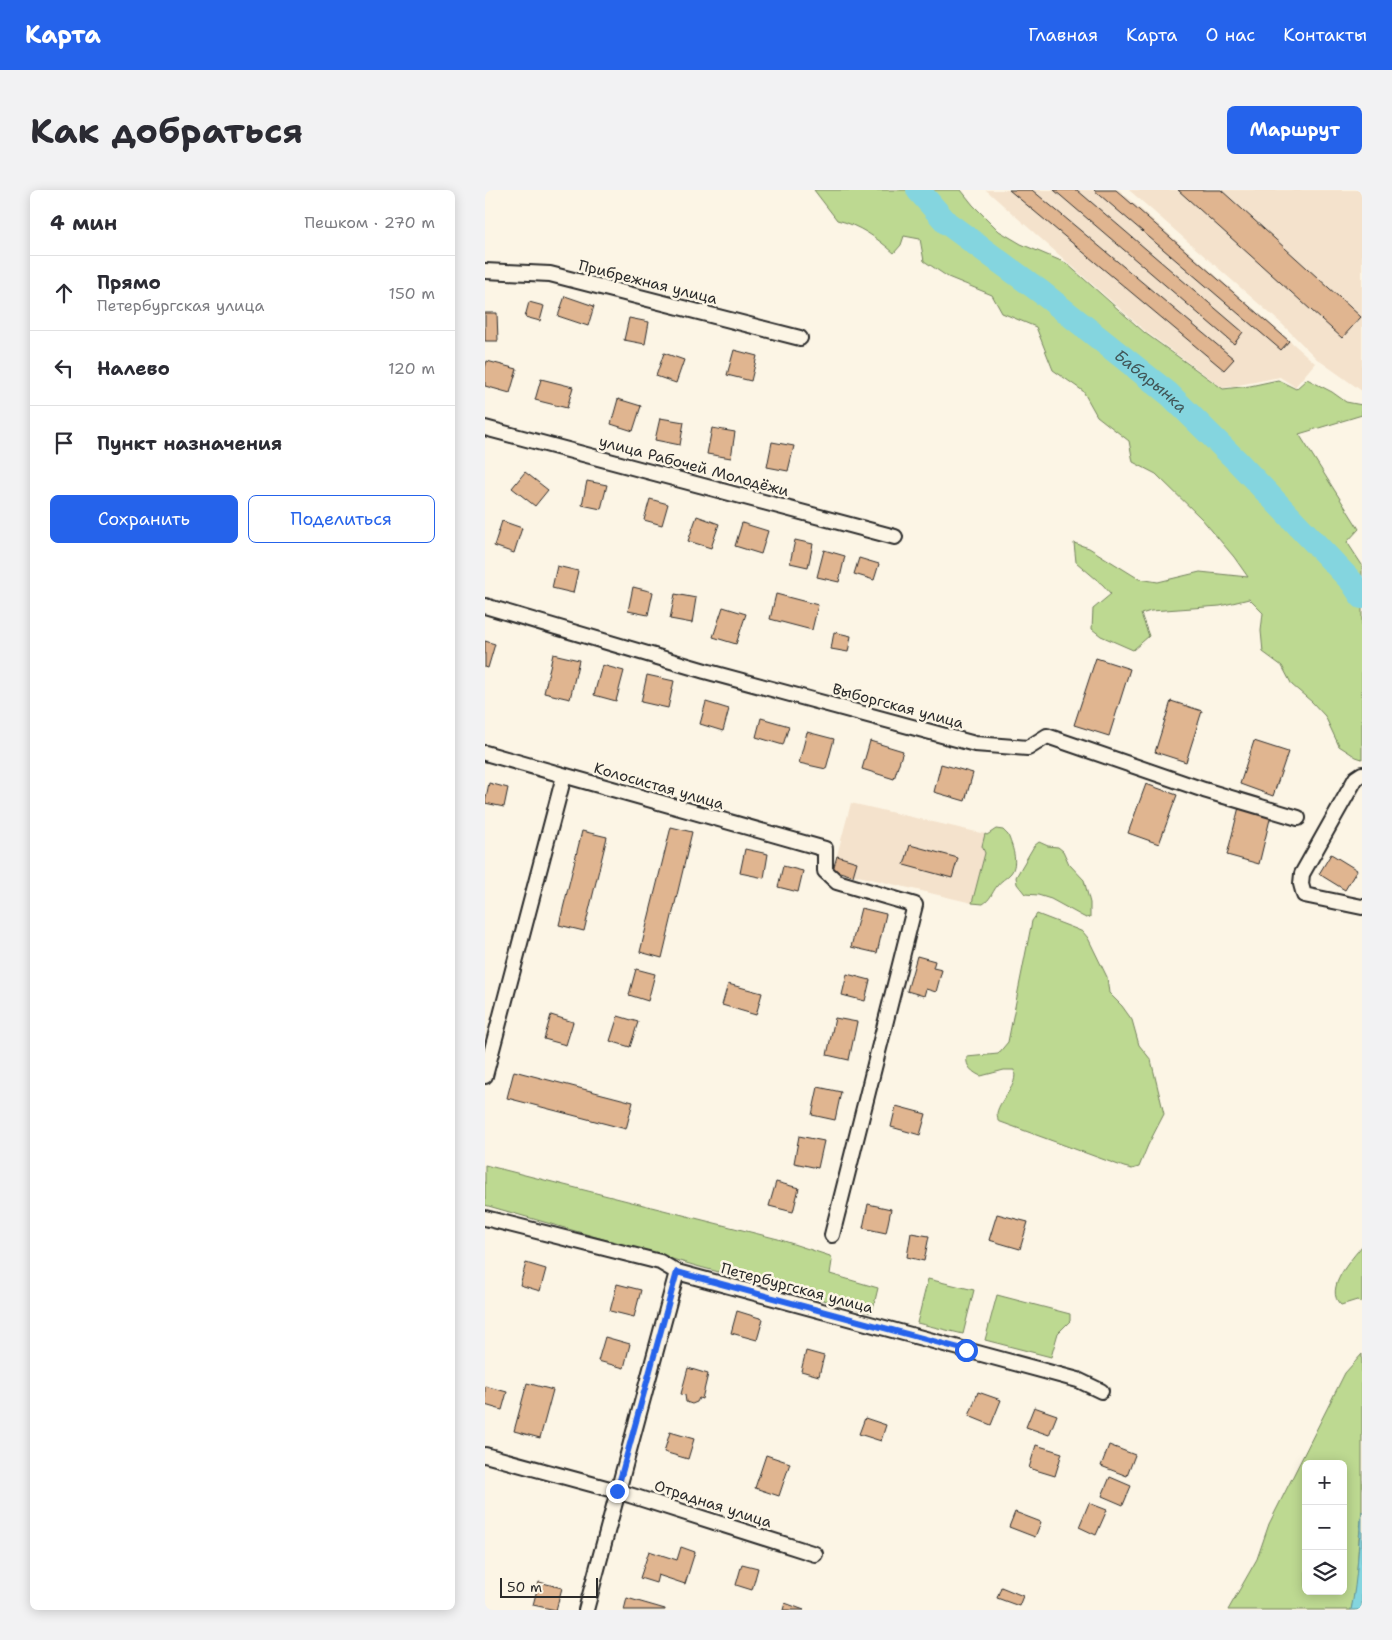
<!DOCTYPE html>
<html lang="ru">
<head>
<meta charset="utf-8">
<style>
	body { margin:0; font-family:"Shantell Sans",sans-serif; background:#f2f2f3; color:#2b2b33 }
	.controls { position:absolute; right:15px; bottom:15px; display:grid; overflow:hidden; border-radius:8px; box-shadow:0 2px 12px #0003 }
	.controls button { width:45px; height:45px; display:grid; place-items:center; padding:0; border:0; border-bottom:1px solid #e1e1e2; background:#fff; color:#2b2b33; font:25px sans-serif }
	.scale { position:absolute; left:15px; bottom:12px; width:98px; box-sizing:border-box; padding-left:5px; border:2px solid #2b2b2b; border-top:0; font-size:14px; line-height:18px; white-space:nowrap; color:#2b2b2b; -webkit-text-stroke:4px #fcf5e5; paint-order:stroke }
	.stop { position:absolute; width:15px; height:15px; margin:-11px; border:4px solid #2563eb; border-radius:50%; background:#fff }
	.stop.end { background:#2563eb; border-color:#fff; box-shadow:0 1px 5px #0008 }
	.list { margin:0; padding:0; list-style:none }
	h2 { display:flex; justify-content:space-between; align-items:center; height:65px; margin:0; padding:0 20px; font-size:21px }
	h2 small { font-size:16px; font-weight:400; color:#7c7c81 }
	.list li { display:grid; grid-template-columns:32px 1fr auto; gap:15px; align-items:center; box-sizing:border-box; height:75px; padding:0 20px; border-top:1px solid #e1e1e2 }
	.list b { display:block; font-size:19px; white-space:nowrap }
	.list p { margin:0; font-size:16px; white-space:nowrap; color:#7c7c81 }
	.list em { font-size:16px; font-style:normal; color:#7c7c81 }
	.actions { display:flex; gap:10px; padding:15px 20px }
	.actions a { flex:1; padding:11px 0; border:1px solid #2563eb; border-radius:8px; text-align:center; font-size:18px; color:#2563eb }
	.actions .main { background:#2563eb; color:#fff }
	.icon { flex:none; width:28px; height:28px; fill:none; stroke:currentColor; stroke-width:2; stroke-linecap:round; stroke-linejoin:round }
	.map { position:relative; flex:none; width:877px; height:1420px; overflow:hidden; border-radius:8px }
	header { display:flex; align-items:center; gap:30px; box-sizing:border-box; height:70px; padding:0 25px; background:#2563eb; color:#fff }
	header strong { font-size:24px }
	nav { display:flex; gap:28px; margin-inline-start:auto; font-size:18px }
	.intro { display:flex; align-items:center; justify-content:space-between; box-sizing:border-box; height:120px; padding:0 30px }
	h1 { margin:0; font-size:35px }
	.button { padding:12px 22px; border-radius:8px; background:#2563eb; color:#fff; font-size:18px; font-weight:700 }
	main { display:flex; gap:30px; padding:0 30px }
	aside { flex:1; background:#fff; border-radius:8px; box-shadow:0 2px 12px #0003 }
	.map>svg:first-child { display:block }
</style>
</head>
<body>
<header>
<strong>Карта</strong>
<nav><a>Главная</a><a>Карта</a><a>О нас</a><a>Контакты</a></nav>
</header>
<div class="intro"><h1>Как добраться</h1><a class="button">Маршрут</a></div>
<main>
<aside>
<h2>4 мин<small>Пешком · 270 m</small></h2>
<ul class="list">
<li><svg class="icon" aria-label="ahead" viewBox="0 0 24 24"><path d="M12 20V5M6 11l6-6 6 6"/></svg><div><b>Прямо</b><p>Петербургская улица</p></div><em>150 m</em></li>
<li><svg class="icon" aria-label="left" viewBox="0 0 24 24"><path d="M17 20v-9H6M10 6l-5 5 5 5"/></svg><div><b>Налево</b></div><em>120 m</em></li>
<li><svg class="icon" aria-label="arrive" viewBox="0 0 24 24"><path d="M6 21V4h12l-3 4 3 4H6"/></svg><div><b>Пункт назначения</b></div></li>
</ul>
<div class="actions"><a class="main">Сохранить</a><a>Поделиться</a></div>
</aside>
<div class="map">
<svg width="877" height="1420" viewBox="0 0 877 1420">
	<rect width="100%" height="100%" fill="#fcf5e5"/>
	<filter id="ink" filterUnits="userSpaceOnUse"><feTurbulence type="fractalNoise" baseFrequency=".02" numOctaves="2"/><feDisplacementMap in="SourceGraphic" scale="10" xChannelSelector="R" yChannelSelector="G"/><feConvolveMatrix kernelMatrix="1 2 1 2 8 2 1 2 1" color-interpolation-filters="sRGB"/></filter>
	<g filter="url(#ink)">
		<g fill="#f4e2cc">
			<polygon points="501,0 634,0 830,173 810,197 795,187 738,198 660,141"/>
			<polygon points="644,0 877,0 877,201 832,169 797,134"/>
			<polygon points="366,613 500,644 497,656 500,663 487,713 348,680"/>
		</g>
		<g fill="#bdd991" stroke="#74825e" fill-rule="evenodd">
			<path d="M329,0H476L488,15L514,41L536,54L581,73L660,143L738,199L765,196L793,190L811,199L822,189L847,202L861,212L877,215V225L814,244L874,339L862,352L877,375V569L871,567L854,556L840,526L827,512L807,495L797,476L778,462L776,441L778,423L764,409L735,416L666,421L656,424L664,446L648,460L616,446L607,439L608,419L626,404L618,395L591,372L589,353L604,358L654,389L673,392L715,382L763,387L749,367L717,329L671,284L648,272L644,251L612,226L598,201L568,180L551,137L517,123L507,105L463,87L439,71L435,49L419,46L416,55L409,63C392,48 374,35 352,30Z"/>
			<path d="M511,639L518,640L523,645C527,655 534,673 526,683C522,688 515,691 512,696C506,704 506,709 498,714L487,713L500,663L497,656L500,644L502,645Z"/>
			<polygon points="554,652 563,656 573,657 578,661 584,674 599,690 605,713 605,727 601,728 597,726 566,709 553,705 540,704 532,694 531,687 549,656"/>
			<path d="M552,724L591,739L598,742L603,748L622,787L624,803L637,816L647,830L654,855L666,870L679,924L663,955L654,977L647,979L639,977L513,931C513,931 512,923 512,923C515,908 534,896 529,880H519L496,886C488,883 480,876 482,867L513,864L523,852L547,731Z"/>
			<polygon points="0,975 293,1049 345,1066 347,1071 345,1084 393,1098 387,1123 215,1077 0,1015"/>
			<path d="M877,1056V1113L872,1110L856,1115C838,1099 867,1069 877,1056Z"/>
			<polygon points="443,1089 489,1100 478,1144 432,1133"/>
			<polygon points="512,1105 585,1124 585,1131 573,1143 566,1167 500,1150"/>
			<path d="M877,1164V1321L874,1348L871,1399L866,1420H743L772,1369L784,1334L860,1183ZM821,1274H858V1401H821Z"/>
		</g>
		<path fill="#84d5df" stroke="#609197" d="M877,1321V1420H866C873,1388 873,1354 877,1321Z"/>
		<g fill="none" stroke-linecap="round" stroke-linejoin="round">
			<path stroke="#84d5df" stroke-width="24" id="s1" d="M433,0L462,33L556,102L684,204L751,270L867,392L877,407"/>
		</g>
		<g fill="#e0b590" stroke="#2b2b2b">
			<polygon points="524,0 547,0 749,169 739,180"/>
			<polygon points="569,0 592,0 758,142 749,154"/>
			<polygon points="609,0 631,0 804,151 796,160"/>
			<polygon points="693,0 736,0 876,127 857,148"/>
			<polygon points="80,106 109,116 103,136 73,126"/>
			<polygon points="44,112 59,116 55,131 40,127"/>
			<polygon points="0,123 12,123 13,151 0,151"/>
			<polygon points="144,128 164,132 160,154 139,150"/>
			<polygon points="249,160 272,166 266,191 242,185"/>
			<polygon points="179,163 199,170 191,193 171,186"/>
			<polygon points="2,171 32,179 25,203 0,196 0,178"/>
			<polygon points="56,189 88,197 82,218 50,210"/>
			<polygon points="133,209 156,216 148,241 126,234"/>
			<polygon points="175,228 199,232 195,255 170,250"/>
			<polygon points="227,238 250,242 246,268 222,264"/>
			<polygon points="287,252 309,256 303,281 282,277"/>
			<polygon points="40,282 63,300 50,316 27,298"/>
			<polygon points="102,291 122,295 116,319 97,315"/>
			<polygon points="165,309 183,314 177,335 159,330"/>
			<polygon points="212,326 234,334 226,358 203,351"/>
			<polygon points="17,331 37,338 29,363 9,356"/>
			<polygon points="257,333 283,341 276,364 250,356"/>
			<polygon points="310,350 328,354 323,377 305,373"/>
			<polygon points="339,360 360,366 354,392 332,387"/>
			<polygon points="374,368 394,374 389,390 369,384"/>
			<polygon points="72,376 93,381 88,403 67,398"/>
			<polygon points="148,397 168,402 163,425 143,421"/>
			<polygon points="190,404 211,408 207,433 185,429"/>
			<polygon points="291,404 333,415 327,440 285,429"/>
			<polygon points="238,417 261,424 251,454 228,447"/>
			<polygon points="349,442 366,446 363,462 346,459"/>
			<polygon points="0,451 10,454 3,478 0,477"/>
			<polygon points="68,464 94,470 85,509 59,503"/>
			<polygon points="611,468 645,479 624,546 589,535"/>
			<polygon points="117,475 139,481 131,511 109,505"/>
			<polygon points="162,485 189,491 183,518 156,512"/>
			<polygon points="686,511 717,521 701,572 670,562"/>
			<polygon points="221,512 244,519 238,541 215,534"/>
			<polygon points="276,528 304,536 298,555 271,547"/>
			<polygon points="322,542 349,549 341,579 314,573"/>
			<polygon points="385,551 418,561 409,589 377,579"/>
			<polygon points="769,551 803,562 788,606 755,594"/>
			<polygon points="456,574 488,583 480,611 449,602"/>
			<polygon points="4,593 23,598 19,617 0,613"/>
			<polygon points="661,594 692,605 674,654 643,643"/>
			<polygon points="754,617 786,625 774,674 742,665"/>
			<polygon points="186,637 207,642 177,768 155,762"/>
			<polygon points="97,641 122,647 99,741 74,735"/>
			<polygon points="425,655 473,668 467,688 419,675"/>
			<polygon points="260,659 283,664 279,688 255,683"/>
			<polygon points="846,664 872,680 860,700 834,684"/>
			<polygon points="352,666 372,672 368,686 348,680"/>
			<polygon points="298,676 318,681 313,702 293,697"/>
			<polygon points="376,718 401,724 392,763 366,757"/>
			<polygon points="432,766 450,771 448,778 457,780 451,802 441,799 439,806 422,801"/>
			<polygon points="151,779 170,784 163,811 144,805"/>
			<polygon points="362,784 385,790 380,811 357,805"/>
			<polygon points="243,794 277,803 271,825 237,815"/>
			<polygon points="66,825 88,832 81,855 59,849"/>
			<polygon points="133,826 153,832 145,857 125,851"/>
			<polygon points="350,828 372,832 364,870 342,865"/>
			<polygon points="29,881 148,912 141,939 22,908"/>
			<polygon points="333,897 356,902 350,930 327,925"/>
			<polygon points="411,916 441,924 435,945 406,937"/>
			<polygon points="314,946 339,951 333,978 309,973"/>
			<polygon points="291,992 314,998 308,1022 284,1016"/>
			<polygon points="383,1014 406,1019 401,1043 378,1038"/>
			<polygon points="512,1024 543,1032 535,1059 504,1050"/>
			<polygon points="426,1043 444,1046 439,1071 422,1067"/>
			<polygon points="41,1073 61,1079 55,1101 35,1095"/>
			<polygon points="132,1094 156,1100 149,1127 125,1121"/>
			<polygon points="252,1121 278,1129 272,1150 246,1143"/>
			<polygon points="120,1147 145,1154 139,1178 113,1171"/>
			<polygon points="321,1161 339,1166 334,1186 316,1181"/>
			<polygon points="203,1178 223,1184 217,1209 214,1208 212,1212 207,1214 201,1212 200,1205 196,1204"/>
			<polygon points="42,1193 68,1200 55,1248 29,1241"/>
			<polygon points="0,1196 22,1202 17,1220 0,1215"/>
			<polygon points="493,1202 516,1210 506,1235 484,1226"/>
			<polygon points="549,1217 572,1225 564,1245 541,1237"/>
			<polygon points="380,1228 401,1235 396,1251 374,1244"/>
			<polygon points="185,1242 209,1249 203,1269 179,1262"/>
			<polygon points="551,1255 577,1263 570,1286 544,1278"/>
			<polygon points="624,1255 650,1265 642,1286 616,1276"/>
			<polygon points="281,1265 305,1273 294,1306 270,1298"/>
			<polygon points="625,1287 646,1296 638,1315 617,1306"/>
			<polygon points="604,1313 622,1320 611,1345 594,1337"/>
			<polygon points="530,1322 556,1332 550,1347 524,1337"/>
			<polygon points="196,1357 210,1362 200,1394 173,1385 171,1393 155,1388 164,1361 192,1370"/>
			<polygon points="257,1374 273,1378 267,1400 251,1395"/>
			<polygon points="54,1392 77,1398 71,1420 48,1415"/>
			<polygon points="516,1397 538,1406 534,1416 512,1408"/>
			<polygon points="142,1408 180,1419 180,1420 139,1420"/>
			<polygon points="300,1413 319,1420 298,1420"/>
		</g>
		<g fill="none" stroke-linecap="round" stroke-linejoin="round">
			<g stroke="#2b2b2b" stroke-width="18">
				<g id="street">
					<polyline points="0,81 65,84 315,148"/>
					<polyline points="0,238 410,347"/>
					<polyline points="0,416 220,481 490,554 543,558 562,546 719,600 813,628"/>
					<polyline points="0,563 340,659 340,681 352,692 430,715 347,1045"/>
					<polyline points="877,584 871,588 817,684 816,694 819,705 877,717"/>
					<polyline points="0,886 79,586"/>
					<polyline points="0,1028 175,1072 192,1082 593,1190 616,1201"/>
					<polyline points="0,1265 132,1301 330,1364"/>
					<polyline points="101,1420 192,1082"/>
				</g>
			</g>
			<use href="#street" stroke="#fcf5e5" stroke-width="14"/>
		</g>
	</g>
	<g fill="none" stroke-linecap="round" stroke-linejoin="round" filter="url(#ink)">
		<polyline stroke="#2563eb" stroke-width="6" points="132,1301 192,1082 481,1160"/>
	</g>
	<g text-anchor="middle" stroke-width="5" stroke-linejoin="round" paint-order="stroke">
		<g font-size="15" fill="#2b2b2b" stroke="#fcf5e5">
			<text transform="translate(163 92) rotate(14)" y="5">Прибрежная улица</text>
			<text transform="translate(209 276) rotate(15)" y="5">улица Рабочей Молодёжи</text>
			<text transform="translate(413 516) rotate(15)" y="5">Выборгская улица</text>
			<text transform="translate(174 596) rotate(16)" y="5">Колосистая улица</text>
			<text transform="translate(312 1098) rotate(15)" y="5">Петербургская улица</text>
			<text transform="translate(228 1314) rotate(18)" y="5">Отрадная улица</text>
		</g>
		<g font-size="16" font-style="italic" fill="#415658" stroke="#fcf5e5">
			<text dy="6" stroke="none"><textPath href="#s1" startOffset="302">Бабарынка</textPath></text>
		</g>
	</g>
</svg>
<div class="controls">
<button>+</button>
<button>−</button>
<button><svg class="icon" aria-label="layers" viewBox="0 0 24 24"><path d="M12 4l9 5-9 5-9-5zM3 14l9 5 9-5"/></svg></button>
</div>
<div class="scale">50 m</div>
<div class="stop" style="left:481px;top:1160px"></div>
<div class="stop end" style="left:132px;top:1301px"></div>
</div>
</main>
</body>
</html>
